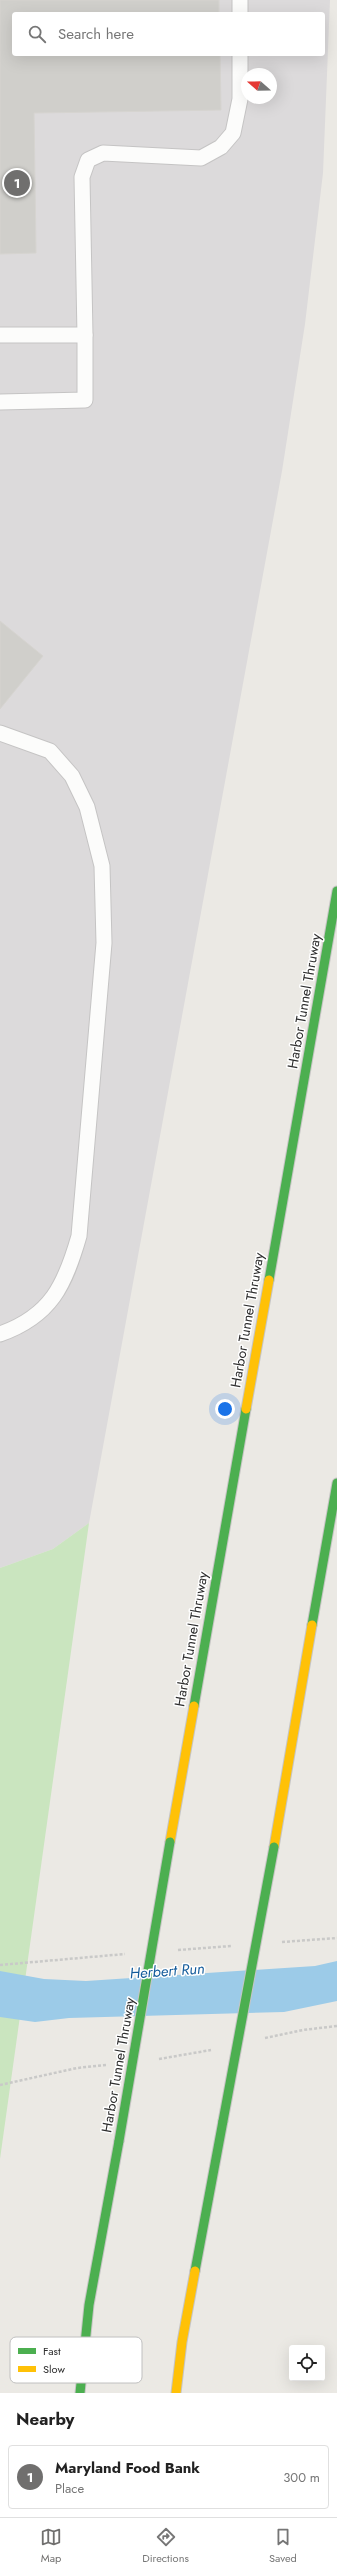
<!DOCTYPE html>
<html lang="en">
<head>
<meta charset="utf-8">
<style>
	body { margin:0; font-family:Jost,sans-serif; background:#f6f6f6; color:#222 }
	.controls { position:absolute; right:12px; bottom:12px; display:grid; overflow:hidden; border-radius:4px; box-shadow:0 4px 16px #0002 }
	.controls button { width:36px; height:36px; display:grid; place-items:center; padding:0; border:0; border-bottom:1px solid #e0e0e0; background:#fff; color:#222; font:20px sans-serif }
	.compass { position:absolute; left:241px; top:68px; width:36px; height:36px; border-radius:50%; background:#fff; box-shadow:0 4px 16px #0002; rotate:290deg }
	.you { position:absolute; left:225px; top:1409px; width:14px; height:14px; margin:-10px; border:3px solid #fff; border-radius:50%; background:#1a73e8; box-shadow:0 0 0 6px #1a73e833 }
	.badge { display:grid; place-items:center; width:26px; height:26px; border-radius:50%; background:#706f6e; color:#fff; font-size:13px; font-weight:700 }
	.pin { position:absolute; translate:-50% -50%; border:2px solid #fff; box-shadow:0 1px 4px #0006 }
	.list { margin:0; padding:0; list-style:none }
	h2 { display:flex; justify-content:space-between; align-items:center; height:52px; margin:0; padding:0 16px; font-size:17px }
	h2 small { font-size:13px; font-weight:400; color:#767676 }
	.list li { display:grid; grid-template-columns:26px 1fr auto; gap:12px; align-items:center; box-sizing:border-box; height:64px; margin:0 8px 8px; padding:0 8px; border:1px solid #e0e0e0; border-radius:4px }
	.list b { display:block; font-size:15px; white-space:nowrap }
	.list p { margin:0; font-size:13px; white-space:nowrap; color:#767676 }
	.list em { font-size:13px; font-style:normal; color:#767676 }
	.icon { flex:none; width:22px; height:22px; fill:none; stroke:currentColor; stroke-width:2; stroke-linecap:round; stroke-linejoin:round }
	.map { position:relative; flex:none; width:337px; height:2393px; overflow:hidden }
	.search { position:absolute; background:#fff; box-shadow:0 4px 16px #0002; left:12px; right:12px; top:12px; height:44px; display:flex; align-items:center; gap:10px; box-sizing:border-box; padding:0 14px; border-radius:4px; color:#767676; font-size:15px }
	.sheet { height:124px; background:#fff }
	nav { display:flex; justify-content:space-around; align-items:center; box-sizing:border-box; height:56px; border-top:1px solid #e0e0e0; background:#fff; font-size:11px; color:#767676 }
	nav a { display:grid; justify-items:center; gap:2px }
	nav .on { color:#706f6e }
	.map>svg:first-child { display:block }
</style>
</head>
<body>
<div class="map">
<svg width="337" height="2393" viewBox="0 0 337 2393">
	<rect width="100%" height="100%" fill="#ebe9e4"/>
	<path fill="#dcdadb" fill-rule="evenodd" d="M0,0H330L323,173L305,324L282,471L89,1523L53,1549L0,1568ZM14,14H323V54H14ZM247,74H271V98H247Z"/>
	<polygon fill="#cae5bf" points="89,1523 0,2159 0,1568 53,1549"/>
	<polygon fill="#9ccbe8" points="337,1961 337,2001 284,2012 69,2018 35,2022 0,2017 0,1971 44,1979 86,1981 315,1966"/>
	<g fill="#d0cfcb" stroke="#d6d4d0">
		<polygon points="0,0 219,0 219,14 14,14 14,54 220,54 221,110 34,113 36,253 0,254"/>
		<polygon points="0,621 43,656 0,709"/>
	</g>
	<g fill="none" stroke-linecap="round" stroke-linejoin="round">
		<g stroke="#c5c4c4" stroke-width="17">
			<g id="lane">
				<polyline points="240,0 240,14"/>
				<polyline points="0,335 85,335 82,177 88,160 103,153 201,158 221,147 233,133 240,99 240,54"/>
				<polyline points="0,402 85,400 85,335"/>
				<path d="M0,733L50,751L72,776L87,807L102,866L104,943L79,1236C65,1285 51,1316 0,1334"/>
			</g>
		</g>
		<g stroke="#c6c5c4" stroke-width="11">
			<g id="fast">
				<polyline points="269,1280 337,891"/>
				<polyline points="312,1625 337,1483"/>
				<polyline points="194,1706 246,1409"/>
				<polyline points="195,2271 223,2121"/>
				<polyline points="80,2393 89,2305 119,2141"/>
			</g>
		</g>
		<g stroke="#c6c5c4" stroke-width="11">
			<g id="slow">
				<polyline points="246,1409 269,1280"/>
				<polyline points="170,1842 194,1706"/>
				<polyline points="274,1847 312,1625"/>
				<polyline points="176,2393 182,2342 195,2271"/>
			</g>
		</g>
		<g stroke="#c9c9c8" stroke-width="2.5" stroke-dasharray="3 2" stroke-linecap="butt">
			<polyline points="282,1942 337,1938"/>
			<polyline points="178,1950 231,1946"/>
			<polyline points="0,1965 125,1954"/>
			<polyline points="265,2038 303,2030 337,2026"/>
			<polyline points="159,2059 211,2050"/>
			<polyline points="0,2085 77,2068 106,2065"/>
		</g>
		<use href="#lane" stroke="#fcfcfb" stroke-width="15"/>
		<use href="#fast" stroke="#4caf50" stroke-width="9"/>
		<use href="#slow" stroke="#ffc107" stroke-width="9"/>
		<g stroke="#c6c5c4" stroke-width="11" stroke-linecap="butt">
			<g id="fast-bridge">
				<polyline points="223,2121 274,1847"/>
				<polyline points="119,2141 170,1842"/>
			</g>
		</g>
		<use href="#fast-bridge" stroke="#4caf50" stroke-width="9"/>
	</g>
	<g text-anchor="middle" stroke-width="3" stroke-linejoin="round" paint-order="stroke">
		<g font-size="14" fill="#2e2e2e" stroke="#fff">
			<text transform="translate(304 1001) rotate(-80)" y="5">Harbor Tunnel Thruway</text>
			<text transform="translate(247 1320) rotate(-80)" y="5">Harbor Tunnel Thruway</text>
			<text transform="translate(191 1639) rotate(-80)" y="5">Harbor Tunnel Thruway</text>
			<text transform="translate(118 2065) rotate(-80)" y="5">Harbor Tunnel Thruway</text>
		</g>
		<g font-size="15" font-style="italic" fill="#145c9b" stroke="#fff">
			<text transform="translate(167 1971) rotate(-4)" y="5">Herbert Run</text>
		</g>
	</g>
	<rect x="10" y="2337" width="132" height="46" rx="6" fill="#fff" stroke="#c0c0c0" stroke-width="1"/>
	<rect x="18" y="2348" width="18" height="6" fill="#4caf50"/>
	<rect x="18" y="2366" width="18" height="6" fill="#ffc107"/>
	<g font-size="11" fill="#2e2e2e">
		<text x="43" y="2355">Fast</text>
		<text x="43" y="2373">Slow</text>
	</g>
</svg>
<div class="controls">
<button><svg class="icon" aria-label="locate" viewBox="0 0 24 24"><circle cx="12" cy="12" r="6"/><path d="M12 2v4M12 18v4M2 12h4M18 12h4"/></svg></button>
</div>
<svg class="compass" viewBox="-18 -18 36 36"><path d="M0-13l5 13h-10z" fill="#e53935"/><path d="M0 13l5-13h-10z" fill="#767676"/></svg>
<div class="you"></div>
<div class="pin badge" style="left:17px;top:183px">1</div>
<div class="search"><svg class="icon" aria-label="search" viewBox="0 0 24 24"><circle cx="10" cy="10" r="6"/><path d="M15 15l6 6"/></svg>Search here</div>
</div>
<section class="sheet">
<h2>Nearby<small></small></h2>
<ul class="list">
<li><span class="badge">1</span><div><b>Maryland Food Bank</b><p>Place</p></div><em>300 m</em></li>
</ul>
</section>
<nav>
<a class="on"><svg class="icon" aria-label="map" viewBox="0 0 24 24"><path d="M3 6l6-2 6 2 6-2v14l-6 2-6-2-6 2zM9 4v14M15 6v14"/></svg>Map</a>
<a><svg class="icon" aria-label="directions" viewBox="0 0 24 24"><path d="M12 3l9 9-9 9-9-9zM9 14v-3h6M13 9l2 2-2 2"/></svg>Directions</a>
<a><svg class="icon" aria-label="saved" viewBox="0 0 24 24"><path d="M7 4h10v16l-5-4-5 4z"/></svg>Saved</a>
</nav>
</body>
</html>
